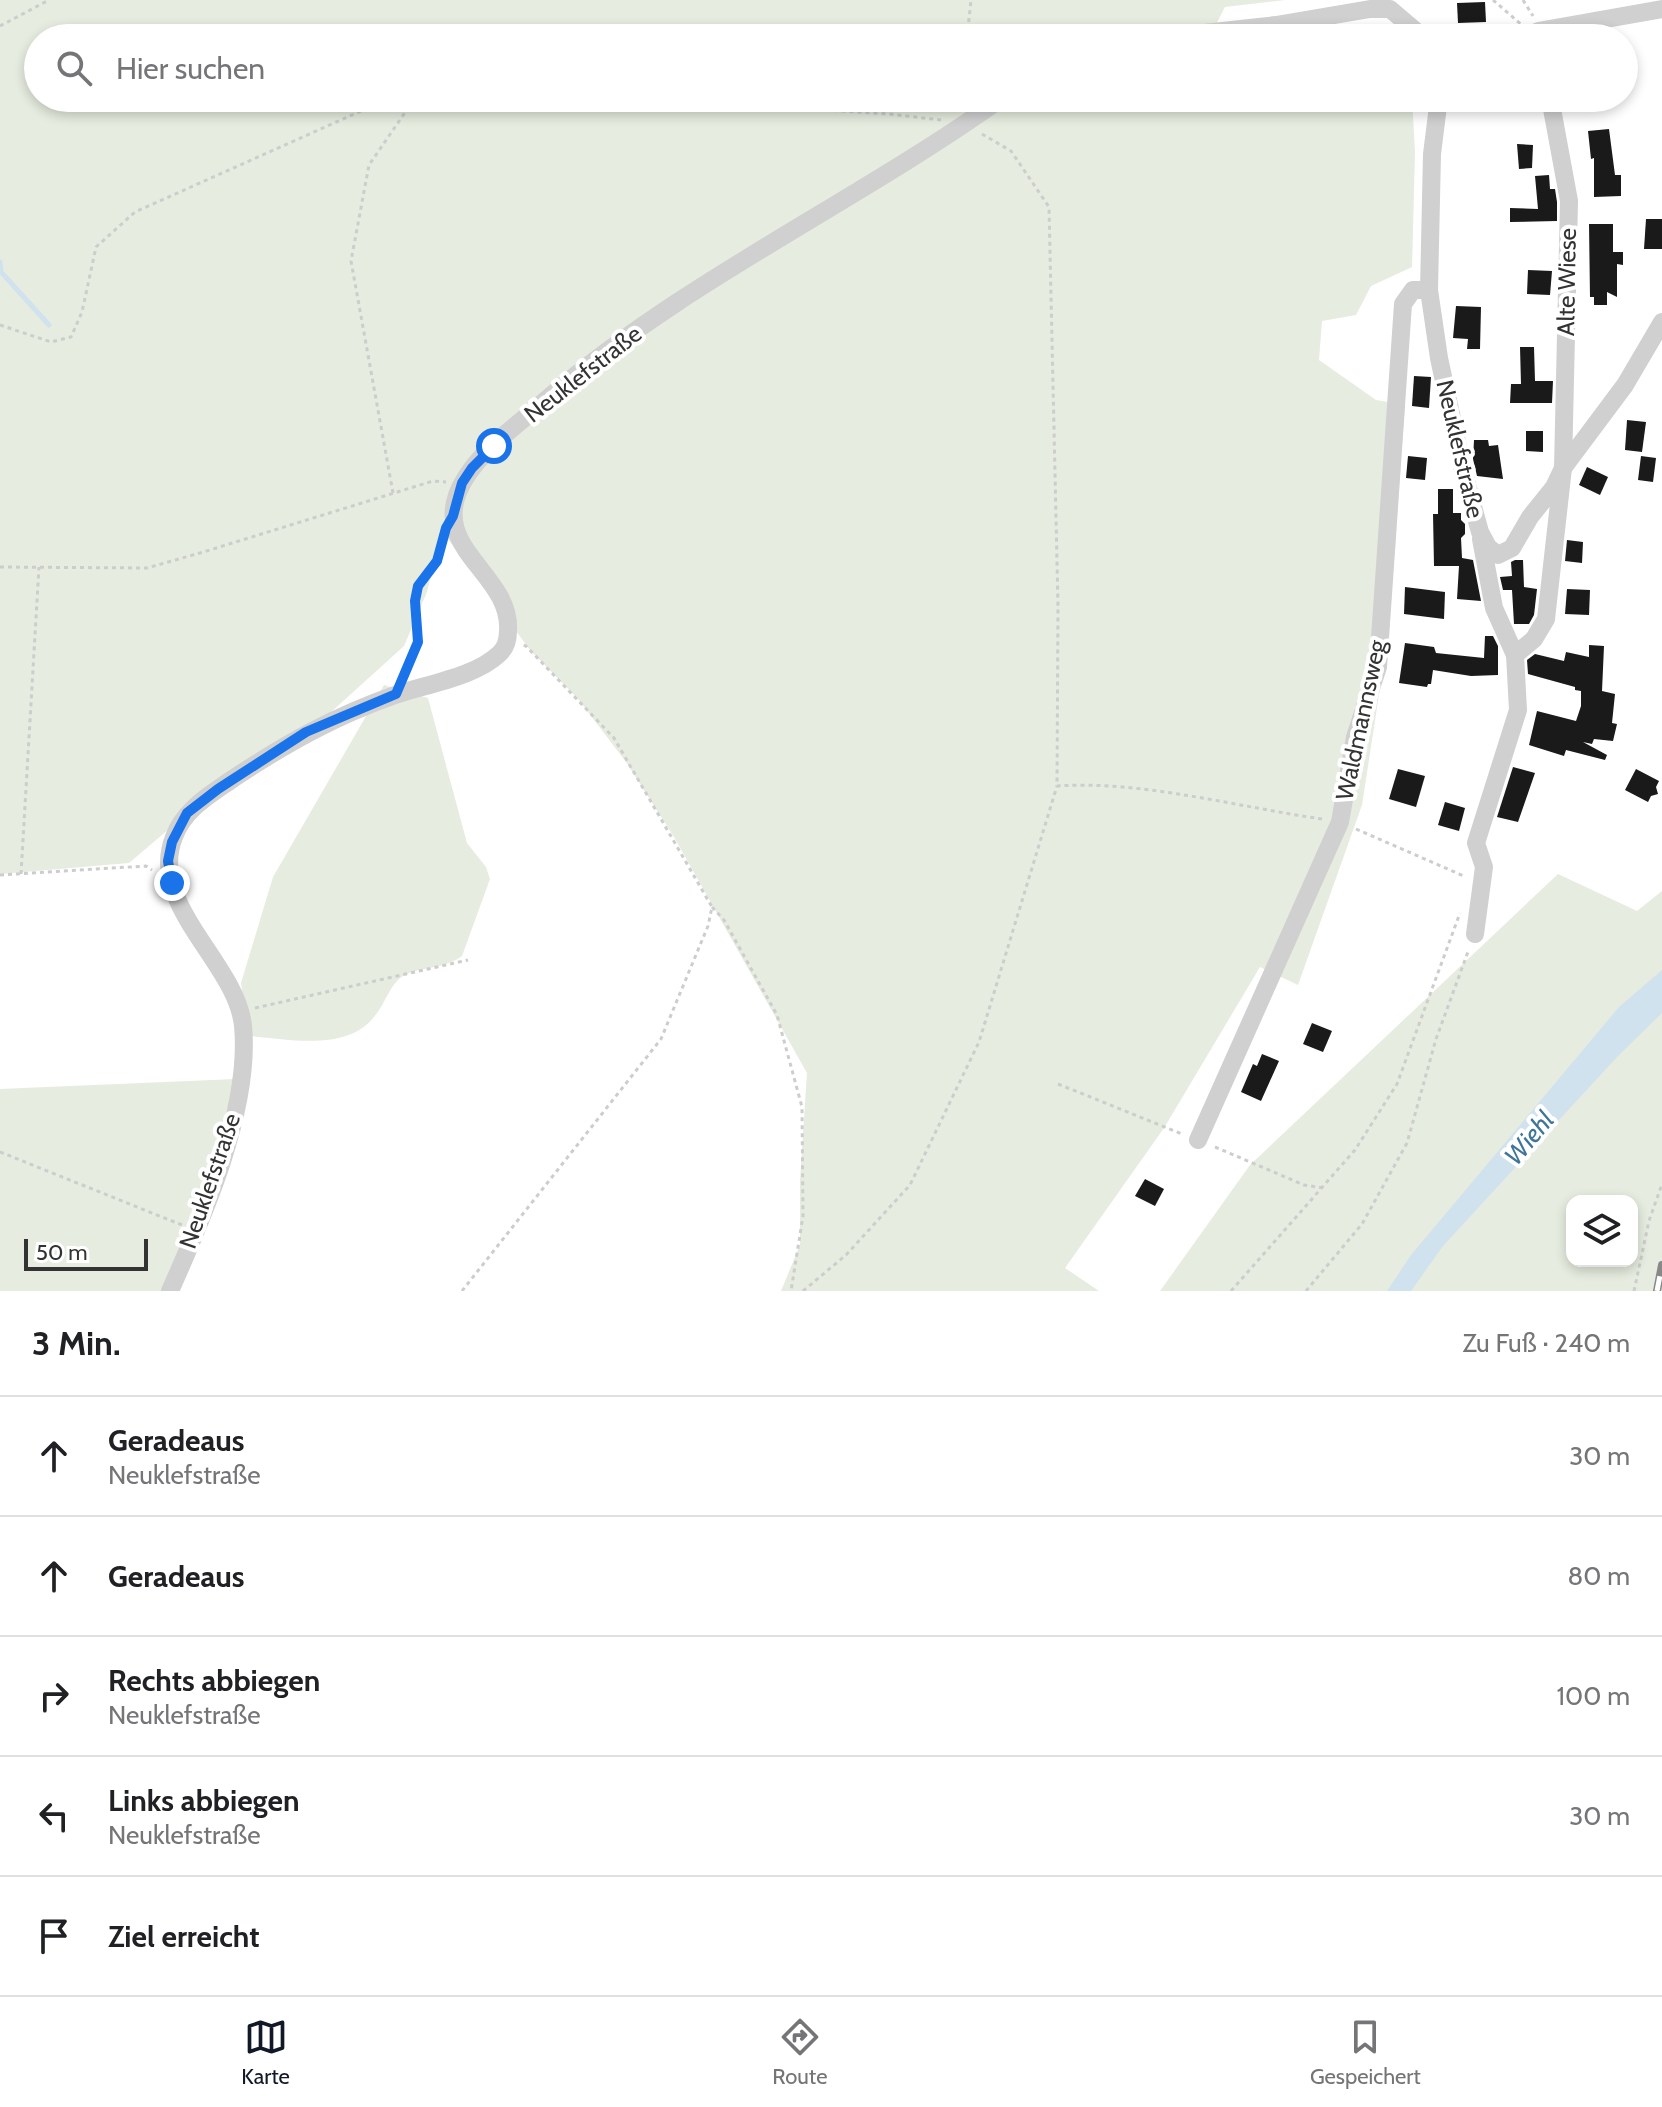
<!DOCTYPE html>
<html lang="de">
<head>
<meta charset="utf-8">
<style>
	body { margin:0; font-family:Cabin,sans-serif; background:#f6f6f6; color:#202124 }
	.controls { position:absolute; right:24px; bottom:24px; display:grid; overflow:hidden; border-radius:16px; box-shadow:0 4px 12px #0003 }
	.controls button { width:72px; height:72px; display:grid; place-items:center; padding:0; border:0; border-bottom:2px solid #e0e0e0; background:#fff; color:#202124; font:40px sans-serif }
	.scale { position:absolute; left:24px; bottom:20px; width:124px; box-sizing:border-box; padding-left:8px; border:4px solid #333; border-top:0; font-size:22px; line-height:28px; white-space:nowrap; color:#333; -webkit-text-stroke:6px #fff; paint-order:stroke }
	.stop { position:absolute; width:24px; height:24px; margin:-18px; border:6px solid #1a73e8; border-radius:50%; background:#fff }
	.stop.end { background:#1a73e8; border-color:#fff; box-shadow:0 2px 8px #0008 }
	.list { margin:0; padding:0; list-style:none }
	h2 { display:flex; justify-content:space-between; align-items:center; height:104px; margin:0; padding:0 32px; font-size:34px }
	h2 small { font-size:26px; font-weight:400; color:#757577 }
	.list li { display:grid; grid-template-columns:52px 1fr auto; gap:24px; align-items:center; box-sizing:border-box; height:120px; padding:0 32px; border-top:2px solid #e0e0e0 }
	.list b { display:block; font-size:30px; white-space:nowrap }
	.list p { margin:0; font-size:26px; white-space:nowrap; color:#757577 }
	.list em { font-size:26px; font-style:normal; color:#757577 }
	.icon { flex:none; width:44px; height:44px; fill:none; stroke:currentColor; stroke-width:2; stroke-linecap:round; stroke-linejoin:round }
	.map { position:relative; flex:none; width:1662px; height:1291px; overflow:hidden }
	.search { position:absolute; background:#fff; box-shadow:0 4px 12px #0003; left:24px; right:24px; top:24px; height:88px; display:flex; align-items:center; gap:20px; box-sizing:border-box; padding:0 28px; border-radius:44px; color:#757577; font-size:30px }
	.sheet { height:704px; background:#fff }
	nav { display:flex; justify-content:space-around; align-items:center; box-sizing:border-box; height:112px; border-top:2px solid #e0e0e0; background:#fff; font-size:22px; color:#757577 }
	nav a { display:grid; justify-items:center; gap:4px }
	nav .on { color:#111827 }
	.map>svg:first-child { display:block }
</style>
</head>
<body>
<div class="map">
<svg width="1662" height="1291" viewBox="0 0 1662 1291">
	<rect width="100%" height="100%" fill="#fff"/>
	<g fill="#e6ecdf" fill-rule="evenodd">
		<polygon points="0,0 1285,0 1225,7 1209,38 38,38 38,98 1412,98 1415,152 1412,267 1371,286 1356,315 1322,321 1319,360 1376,400 1405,405 1389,630 1362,805 1298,985 1260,967 1164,1128 1065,1268 1099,1291 781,1291 800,1245 800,1181 807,1073 674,837 626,762 579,700 530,650 442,531 427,592 404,646 330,713 257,754 129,863 0,874"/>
		<path d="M384,685L428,698L467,843L486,867L490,879L462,956C445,969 421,966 403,976C390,984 384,1006 374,1017C346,1052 289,1039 249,1036L241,983L273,877Z"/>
		<path d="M1558,874L1637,911L1662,891V1291H1160L1250,1165ZM1572,1201H1632V1261H1572Z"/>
		<polygon points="236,1079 200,1202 164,1291 0,1291 0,1089"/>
	</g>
	<polygon fill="#cfe2ee" points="1662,970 1662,1013 1617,1057 1443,1246 1411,1291 1387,1291 1411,1255 1619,1007"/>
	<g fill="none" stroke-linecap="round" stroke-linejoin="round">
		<polyline stroke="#cfe2ee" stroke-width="5" points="0,262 1,272 49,325"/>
	</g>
	<g fill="#1a1a1a">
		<polygon points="1485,2 1486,22 1458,23 1457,3"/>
		<polygon points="1609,129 1615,175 1621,175 1621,196 1594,197 1594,158 1591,159 1588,131"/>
		<polygon points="1517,144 1533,145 1532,168 1519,169"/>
		<polygon points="1549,175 1550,189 1555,189 1557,202 1557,221 1510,222 1510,208 1538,209 1535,176"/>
		<polygon points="1646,219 1662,219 1662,249 1644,249"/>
		<polygon points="1589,224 1613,224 1613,252 1623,252 1623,265 1617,264 1617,297 1607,292 1607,305 1594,305 1594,297 1590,297"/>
		<polygon points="1528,270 1552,271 1550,295 1527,294"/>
		<polygon points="1456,306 1481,307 1480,349 1467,349 1468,339 1453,338"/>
		<polygon points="1520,347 1534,347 1535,381 1553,381 1552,403 1510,403 1511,384 1521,384"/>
		<polygon points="1414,376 1431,377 1429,408 1412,406"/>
		<polygon points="1627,420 1646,422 1642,452 1625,450"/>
		<polygon points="1526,431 1543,431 1543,452 1526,451"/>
		<polygon points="1474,440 1488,440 1489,446 1498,445 1503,479 1477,476 1473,459"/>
		<polygon points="1408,456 1427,458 1425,480 1406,478"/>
		<polygon points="1641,456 1656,458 1653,482 1638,480"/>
		<polygon points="1587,467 1608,477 1600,495 1579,485"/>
		<polygon points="1438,489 1453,489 1453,513 1461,513 1461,520 1465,524 1465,534 1461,538 1462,558 1473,560 1481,601 1457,599 1459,566 1434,566 1433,514 1438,514"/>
		<polygon points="1567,540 1583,542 1582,563 1565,561"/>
		<polygon points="1515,560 1523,560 1524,587 1537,589 1534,615 1529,624 1514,624 1512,590 1503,590 1500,577 1512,576 1511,562"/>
		<polygon points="1405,587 1445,592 1444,619 1404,614"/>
		<polygon points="1567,589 1590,590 1589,615 1565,614"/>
		<polygon points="1485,636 1493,636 1498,646 1498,675 1471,676 1433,670 1431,684 1428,684 1427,687 1399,683 1405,643 1434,647 1436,653 1484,658"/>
		<polygon points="1589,645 1604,646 1602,691 1615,694 1612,723 1617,724 1613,741 1594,739 1592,744 1583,742 1607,755 1605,760 1566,750 1564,756 1529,745 1537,711 1576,721 1581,706 1581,691 1575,690 1575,687 1528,674 1527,660 1535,654 1564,661 1566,652 1589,657"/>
		<polygon points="1513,767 1535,773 1518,822 1497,817"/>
		<polygon points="1398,769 1425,776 1416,807 1389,799"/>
		<polygon points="1636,769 1659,781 1656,787 1658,794 1651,796 1648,802 1625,790"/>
		<polygon points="1445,802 1465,808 1459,831 1438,825"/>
		<polygon points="1312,1023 1332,1031 1323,1052 1303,1044"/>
		<polygon points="1262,1054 1279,1061 1261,1101 1241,1092 1253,1064 1257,1066"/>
		<polygon points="1145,1179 1164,1189 1155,1206 1135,1196"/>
	</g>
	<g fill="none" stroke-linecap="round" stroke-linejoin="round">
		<g stroke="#cdcdcd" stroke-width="3" stroke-dasharray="4 4" stroke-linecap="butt">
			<polyline points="1493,0 1523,26"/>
			<polyline points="1523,0 1533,16"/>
			<polyline points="0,26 49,0"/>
			<polyline points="967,38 971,0"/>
			<polyline points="642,98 889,114 941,120"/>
			<path d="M982,134L1011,151L1049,207L1058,606L1057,786C1140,780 1238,807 1322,819"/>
			<polyline points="0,325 51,342 71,337 82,312 96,247 135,212 390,98"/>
			<polyline points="393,493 351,261 369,165 415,98"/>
			<polyline points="0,567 147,568 200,553 433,481 446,482"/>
			<polyline points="406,672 418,642 415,601 418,586 437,561 442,542"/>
			<polyline points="1356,829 1466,877"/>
			<polyline points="21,874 39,567"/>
			<polyline points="0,875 146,866 152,870"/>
			<polyline points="712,907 724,920 777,1015 802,1107 803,1216 791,1291"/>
			<polyline points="255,1008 468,960"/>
			<polyline points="1058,1084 1182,1134"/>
			<polyline points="1215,1147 1304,1185 1324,1188"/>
			<polyline points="0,1152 182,1225"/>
			<polyline points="462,1291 661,1039 708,926 712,907 614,738 526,646 523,645"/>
			<polyline points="803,1291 846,1255 910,1185 979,1042 1057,786"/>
			<polyline points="1231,1291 1355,1150 1397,1084 1460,913"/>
			<polyline points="1306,1291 1362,1224 1407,1143 1436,1039 1469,949"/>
			<polyline points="1634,1291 1649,1221 1662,1184"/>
		</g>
		<g stroke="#d0d0d0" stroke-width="18">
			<polyline points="1158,38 1276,25 1370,9 1390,9 1424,38"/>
			<polyline points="1539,38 1538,31 1662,9"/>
			<polyline points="1439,98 1432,154 1429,290 1439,358 1463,470 1480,532 1488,547 1498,555 1512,548 1530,517 1554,487 1563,468 1625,385 1662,322"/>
			<polyline points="1481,539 1494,608 1515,655"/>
			<polyline points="1475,934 1484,867 1476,843 1518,710 1515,655 1534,639 1546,619 1563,468 1569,201 1550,98"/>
			<polyline points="1198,1140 1340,822 1355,737 1378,667 1403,304 1413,290 1429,290"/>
			<path d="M170,1291C203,1217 251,1109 243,1026C237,963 147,905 174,837C184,809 211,794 234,778C287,743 335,716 395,695C427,684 475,677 499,654C506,648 508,640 508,631C512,571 421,547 466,477C486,446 520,423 547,399C686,280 853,204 1002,98"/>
		</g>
		<g stroke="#888" stroke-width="8">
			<polyline id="rail" points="1657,1291 1662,1265"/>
		</g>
		<use href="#rail" stroke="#fff" stroke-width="5" stroke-dasharray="15" stroke-linecap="butt"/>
	</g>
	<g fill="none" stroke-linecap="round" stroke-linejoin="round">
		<polyline stroke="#1a73e8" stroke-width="10" points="172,883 168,861 172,842 187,813 218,789 306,732 396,694 418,642 415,601 418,586 437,561 446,528 453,516 462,483 472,468 494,446"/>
	</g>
	<g text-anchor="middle" stroke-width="8" stroke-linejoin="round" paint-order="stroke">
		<g font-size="24" fill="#333" stroke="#fff">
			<text transform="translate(1567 282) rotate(-89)" y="8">Alte Wiese</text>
			<text transform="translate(583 374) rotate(-38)" y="8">Neuklefstraße</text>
			<text transform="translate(1460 449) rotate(77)" y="8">Neuklefstraße</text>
			<text transform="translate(1361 720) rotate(-78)" y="8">Waldmannsweg</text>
			<text transform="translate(210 1181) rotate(-71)" y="8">Neuklefstraße</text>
		</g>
		<g font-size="26" font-style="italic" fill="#3f7597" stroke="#fff">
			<text transform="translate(1529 1138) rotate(-50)" y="9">Wiehl</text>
		</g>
	</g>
</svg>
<div class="controls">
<button><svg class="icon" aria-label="layers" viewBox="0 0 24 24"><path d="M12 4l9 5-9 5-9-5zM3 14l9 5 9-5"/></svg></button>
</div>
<div class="scale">50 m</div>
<div class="stop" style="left:494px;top:446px"></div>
<div class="stop end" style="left:172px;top:883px"></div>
<div class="search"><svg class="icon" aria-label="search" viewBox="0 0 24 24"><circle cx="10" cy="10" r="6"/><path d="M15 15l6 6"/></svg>Hier suchen</div>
</div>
<section class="sheet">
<h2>3 Min.<small>Zu Fuß · 240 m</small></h2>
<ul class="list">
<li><svg class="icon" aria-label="ahead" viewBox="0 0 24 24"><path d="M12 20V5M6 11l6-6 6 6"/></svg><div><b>Geradeaus</b><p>Neuklefstraße</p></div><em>30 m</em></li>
<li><svg class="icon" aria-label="ahead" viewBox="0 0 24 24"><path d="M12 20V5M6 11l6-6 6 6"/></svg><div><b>Geradeaus</b></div><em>80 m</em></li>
<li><svg class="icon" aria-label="right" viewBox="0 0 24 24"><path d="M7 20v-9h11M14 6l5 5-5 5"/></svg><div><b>Rechts abbiegen</b><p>Neuklefstraße</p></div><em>100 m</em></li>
<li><svg class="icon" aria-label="left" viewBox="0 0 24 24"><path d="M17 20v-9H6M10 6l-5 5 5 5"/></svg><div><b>Links abbiegen</b><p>Neuklefstraße</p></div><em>30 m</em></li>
<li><svg class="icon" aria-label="arrive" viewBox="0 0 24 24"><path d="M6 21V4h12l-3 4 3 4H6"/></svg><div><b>Ziel erreicht</b></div></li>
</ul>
</section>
<nav>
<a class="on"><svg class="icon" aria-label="map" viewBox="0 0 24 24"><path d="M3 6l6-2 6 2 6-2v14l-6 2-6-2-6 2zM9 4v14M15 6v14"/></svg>Karte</a>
<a><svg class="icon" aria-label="directions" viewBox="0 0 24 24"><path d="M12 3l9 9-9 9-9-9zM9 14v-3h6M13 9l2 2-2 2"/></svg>Route</a>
<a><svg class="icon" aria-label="saved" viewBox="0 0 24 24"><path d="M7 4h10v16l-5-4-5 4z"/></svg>Gespeichert</a>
</nav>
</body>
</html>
